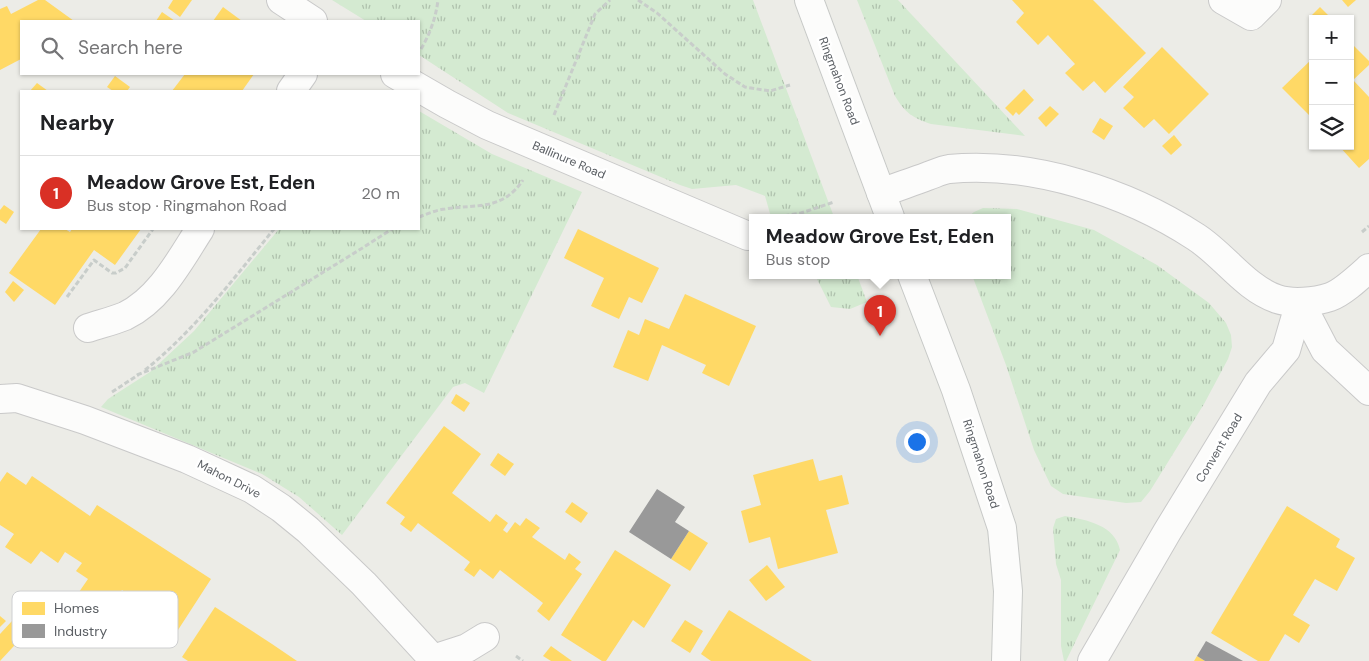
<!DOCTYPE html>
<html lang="en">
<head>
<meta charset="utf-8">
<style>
	body { margin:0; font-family:"DM Sans",sans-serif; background:#f2f2f2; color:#202124 }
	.controls { position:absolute; right:15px; top:15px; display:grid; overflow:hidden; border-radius:0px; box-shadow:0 1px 4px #0004 }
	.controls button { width:45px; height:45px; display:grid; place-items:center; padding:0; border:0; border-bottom:1px solid #e0e0e0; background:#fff; color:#202124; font:25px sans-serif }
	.you { position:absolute; left:916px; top:441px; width:18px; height:18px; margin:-12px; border:4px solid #fff; border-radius:50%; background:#1a73e8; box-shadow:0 0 0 8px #1a73e833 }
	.badge { display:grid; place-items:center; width:32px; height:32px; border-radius:50%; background:#d93025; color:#fff; font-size:16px; font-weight:700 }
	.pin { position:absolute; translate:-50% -41px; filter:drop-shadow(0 1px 2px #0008) }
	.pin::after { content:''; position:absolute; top:26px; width:18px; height:15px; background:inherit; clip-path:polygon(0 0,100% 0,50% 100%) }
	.popup { position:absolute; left:749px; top:214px; width:262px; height:65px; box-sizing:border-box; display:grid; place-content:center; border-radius:0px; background:#fff; filter:drop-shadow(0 1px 4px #0005); font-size:16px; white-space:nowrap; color:#757577 }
	.popup b { font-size:19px; color:#202124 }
	.popup::after { content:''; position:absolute; left:50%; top:100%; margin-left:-10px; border:10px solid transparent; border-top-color:#fff }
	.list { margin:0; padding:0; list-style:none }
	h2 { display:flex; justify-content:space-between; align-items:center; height:65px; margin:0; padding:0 20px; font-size:21px }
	h2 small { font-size:16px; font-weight:400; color:#757577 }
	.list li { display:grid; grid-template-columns:32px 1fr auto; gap:15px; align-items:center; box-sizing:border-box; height:75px; padding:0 20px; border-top:1px solid #e0e0e0 }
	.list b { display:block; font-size:19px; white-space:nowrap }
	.list p { margin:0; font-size:16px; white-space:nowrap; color:#757577 }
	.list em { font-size:16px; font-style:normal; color:#757577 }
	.icon { flex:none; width:28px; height:28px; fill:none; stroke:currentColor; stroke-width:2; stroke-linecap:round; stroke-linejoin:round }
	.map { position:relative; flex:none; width:1369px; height:661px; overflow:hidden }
	.search { position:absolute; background:#fff; box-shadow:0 1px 4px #0004; left:20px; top:20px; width:400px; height:55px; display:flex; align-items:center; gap:12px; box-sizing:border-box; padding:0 18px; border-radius:0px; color:#757577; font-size:19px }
	.panel { position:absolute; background:#fff; box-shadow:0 1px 4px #0004; left:20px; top:90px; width:400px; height:140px; border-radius:0px }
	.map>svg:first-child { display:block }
</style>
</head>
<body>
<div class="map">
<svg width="1369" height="661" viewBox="0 0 1369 661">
	<defs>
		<pattern id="grass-tufts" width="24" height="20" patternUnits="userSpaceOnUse" patternTransform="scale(1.25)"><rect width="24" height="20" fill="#d4ead1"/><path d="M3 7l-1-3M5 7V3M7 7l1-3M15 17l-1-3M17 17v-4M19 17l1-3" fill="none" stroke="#afc1ad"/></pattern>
	</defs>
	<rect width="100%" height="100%" fill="#ecece7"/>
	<g fill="url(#grass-tufts)">
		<polygon points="332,0 753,0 834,217 771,217 765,196 736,185 692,189 680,185 508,113 419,55 419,21 366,21"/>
		<path d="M857,0H898L1025,136L931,124C913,118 905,113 895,96Z"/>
		<polygon points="419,111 492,154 582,192 484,393 465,383 453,387 342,535 299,497 262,474 101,407 108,399 150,372 194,331 279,229 419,229"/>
		<polygon points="983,208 1017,209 1094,230 1157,265 1209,303 1226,323 1231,335 1232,347 1228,359 1204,404 1150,491 1141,502 1126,503 1063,494 1051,486 1034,450 1006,365 972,275 1008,275 1008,217 968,217 974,212"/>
		<polygon points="815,275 857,275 867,302 850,309 831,307"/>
		<path d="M1065,516C1087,520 1115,525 1120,550L1066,661H1064L1061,646V580L1056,564L1053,528L1056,519Z"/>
	</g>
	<g fill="#ffd966">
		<polygon points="38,0 45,0 74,21 21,21 21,59 0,70 0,9 7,6 11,14"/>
		<polygon points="173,0 192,0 180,17 168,8"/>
		<polygon points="1012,0 1093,0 1146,53 1105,93 1094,81 1083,91 1065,73 1075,64 1048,35 1038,45 1016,22 1024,13"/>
		<polygon points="1342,0 1356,0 1348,7"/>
		<polygon points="223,7 242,21 213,21"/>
		<polygon points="1320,7 1332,19 1312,19 1310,17"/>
		<polygon points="162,12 175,21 156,21"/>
		<polygon points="1350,42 1369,61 1369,65 1353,80 1369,97 1369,159 1359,168 1339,146 1350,146"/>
		<polygon points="1162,47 1209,94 1169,134 1154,119 1144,128 1123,108 1134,97 1123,87"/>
		<polygon points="1313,58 1313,119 1282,88"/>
		<polygon points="185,74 254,74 242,91 172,91"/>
		<polygon points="115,76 130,87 127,91 113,91 107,87"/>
		<polygon points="37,83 48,91 30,91"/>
		<polygon points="1024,89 1034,100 1019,115 1016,112 1013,116 1005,108"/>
		<polygon points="1050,106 1059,114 1046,127 1038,118"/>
		<polygon points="1100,118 1113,126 1104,140 1092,132"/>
		<polygon points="1174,135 1182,145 1171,155 1162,146"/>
		<polygon points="4,205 14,212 6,224 0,220 0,210"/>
		<polygon points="41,229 65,229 70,232 72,229 141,229 115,265 94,250 55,305 9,273"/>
		<polygon points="578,229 659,268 642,303 629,297 619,319 591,306 604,278 564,258"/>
		<polygon points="13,281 24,290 14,302 5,292"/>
		<polygon points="685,294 756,326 729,386 702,373 706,365 662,345 648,381 613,367 628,330 639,335 645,319 669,329"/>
		<polygon points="456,394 470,403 464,412 451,403"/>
		<polygon points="444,426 481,454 452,493 490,522 496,514 508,523 503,530 507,533 515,522 520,526 526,518 540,528 532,537 565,560 569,553 581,562 575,569 582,574 549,621 537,611 543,603 500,570 493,579 480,569 474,577 464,570 470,562 418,523 411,532 400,524 405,517 386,503"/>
		<polygon points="498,453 514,464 505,476 490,465"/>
		<polygon points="813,459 819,481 842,475 849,504 826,510 838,553 778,569 770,537 749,543 741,511 761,505 753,475"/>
		<polygon points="7,472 26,485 32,476 90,516 97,505 211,579 178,630 164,621 158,631 127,611 135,599 122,590 108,611 79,592 88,579 76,571 82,563 65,552 58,563 41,551 31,564 5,547 14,534 0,525 0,482"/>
		<polygon points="572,502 588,513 581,523 565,512"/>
		<polygon points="1287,506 1340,539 1336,547 1355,558 1337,591 1315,579 1293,615 1310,625 1299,643 1285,634 1269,661 1258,661 1211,633"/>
		<polygon points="689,531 708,543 690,571 671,559"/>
		<polygon points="615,550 671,585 644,628 633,620 606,661 602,661 561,635"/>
		<polygon points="767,565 785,587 766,601 749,580"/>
		<polygon points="215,607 272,644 297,661 188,661 182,657"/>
		<polygon points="729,610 812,661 711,661 701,654"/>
		<polygon points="0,616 6,621 0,627"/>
		<polygon points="685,620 703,631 690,653 671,641"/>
		<polygon points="12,621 25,634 0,661 0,634"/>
		<polygon points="144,624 156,633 146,648 133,639"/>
		<polygon points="551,646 572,661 551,661 543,656"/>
		<polygon points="1197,656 1205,661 1194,661"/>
	</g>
	<g fill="#999">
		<polygon points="657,489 685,507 675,522 689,531 671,559 629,532"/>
		<polygon points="1206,641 1243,661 1205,661 1197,656"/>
	</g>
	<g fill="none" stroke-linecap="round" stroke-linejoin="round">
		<g stroke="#c9c9c9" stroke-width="30">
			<g id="street">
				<polyline points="281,0 313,21"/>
				<polyline points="1223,0 1251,16 1267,0"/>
				<polyline points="395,74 447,104 487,125 748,236"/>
				<polyline points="291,91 303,74"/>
				<path d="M881,193C897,187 912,182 928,176C934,174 942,170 949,169C1032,161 1127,192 1196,237C1224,255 1245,288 1277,299C1292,304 1315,302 1330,297C1342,293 1359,277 1369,268"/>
				<polyline points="1300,302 1325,350 1369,391"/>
				<path d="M88,328C100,324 113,321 125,316C160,299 180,260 200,229"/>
				<polyline points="0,399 17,398 85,420 187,459 252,489 281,508 308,530 364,584 433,659 432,661"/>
				<polyline points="433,659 467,648 485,637"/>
				<polyline points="1092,661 1167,532 1258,383 1286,350 1300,302"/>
			</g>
		</g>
		<g stroke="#c7c9c7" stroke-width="30">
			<g id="secondary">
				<polyline points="809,0 890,217"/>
				<polyline points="912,275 956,390 1002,528 1008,591 1006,661"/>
			</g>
		</g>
		<g stroke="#c8cdca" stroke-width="3" stroke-dasharray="5 2.5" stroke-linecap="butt">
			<polyline points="638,0 657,13 725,74 745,87 770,91 790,85"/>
			<path d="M421,49C430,34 436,17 438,0"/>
			<polyline points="554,115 595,14 610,0"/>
			<path d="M419,217C427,214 436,210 445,209C477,204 502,211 523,180"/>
			<polyline points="777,217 801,213 834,202"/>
			<polyline points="1362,232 1369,226"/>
			<polyline points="67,297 94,260 112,273 116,273 125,268 153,229"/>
			<path d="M145,370C195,330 234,278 274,229"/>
			<polyline points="137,375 194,352 364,247 392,229"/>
			<polyline points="112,392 138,375"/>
			<polyline points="516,656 523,661"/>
		</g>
		<use href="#street" stroke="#fcfcfb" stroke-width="28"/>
		<use href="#secondary" stroke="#fcfcfb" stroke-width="28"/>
	</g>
	<g text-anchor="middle" stroke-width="5" stroke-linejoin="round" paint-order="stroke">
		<g font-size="12" fill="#5c6065" stroke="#fff">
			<text transform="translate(839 81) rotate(69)" y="4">Ringmahon Road</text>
			<text transform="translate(569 160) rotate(23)" y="4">Ballinure Road</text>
			<text transform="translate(1219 448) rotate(-59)" y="4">Convent Road</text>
			<text transform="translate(981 464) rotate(72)" y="4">Ringmahon Road</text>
			<text transform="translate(229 479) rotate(27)" y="4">Mahon Drive</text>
		</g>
	</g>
	<rect x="12" y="591" width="166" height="57" rx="8" fill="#fff" stroke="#cecfd1" stroke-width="1"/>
	<rect x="22" y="602" width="23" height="13" fill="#ffd966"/>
	<rect x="22" y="624" width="23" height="14" fill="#999"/>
	<g font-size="14" fill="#5c6065">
		<text x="54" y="613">Homes</text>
		<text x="54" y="636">Industry</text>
	</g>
</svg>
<div class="controls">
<button>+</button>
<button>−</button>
<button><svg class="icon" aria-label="layers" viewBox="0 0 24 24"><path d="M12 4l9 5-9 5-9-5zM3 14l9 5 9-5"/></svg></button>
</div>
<div class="you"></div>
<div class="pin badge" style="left:880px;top:336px">1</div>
<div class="popup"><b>Meadow Grove Est, Eden</b>Bus stop</div>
<div class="search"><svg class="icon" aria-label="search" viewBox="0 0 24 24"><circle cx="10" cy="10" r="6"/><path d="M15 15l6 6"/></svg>Search here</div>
<section class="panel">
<h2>Nearby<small></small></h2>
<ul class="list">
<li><span class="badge">1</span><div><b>Meadow Grove Est, Eden</b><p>Bus stop · Ringmahon Road</p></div><em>20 m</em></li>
</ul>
</section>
</div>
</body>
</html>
